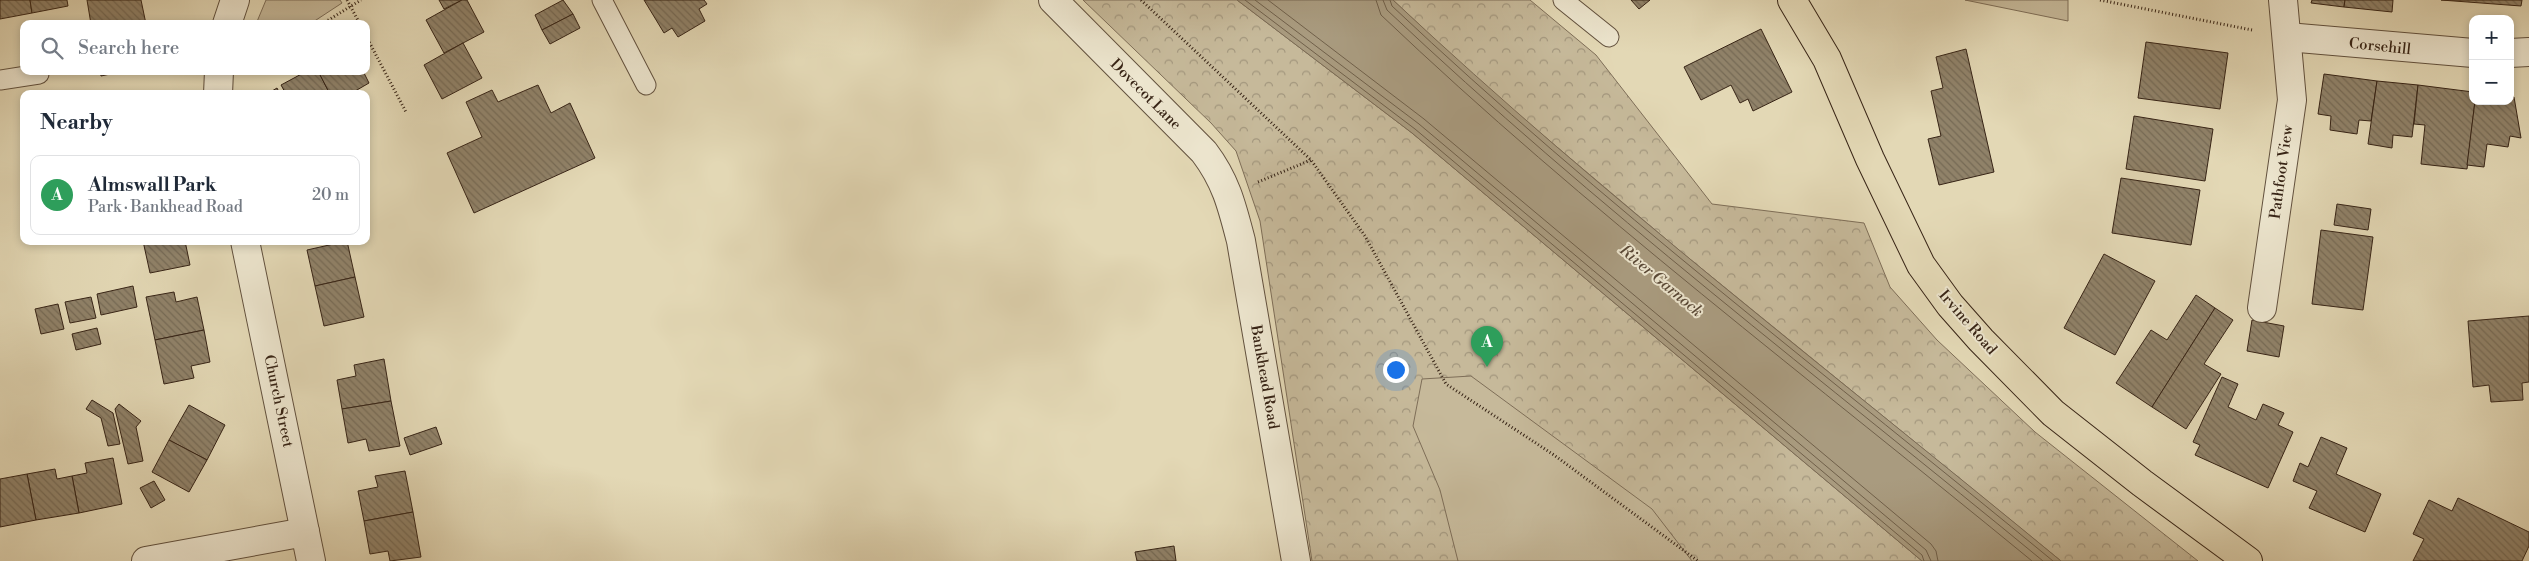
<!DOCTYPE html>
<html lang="en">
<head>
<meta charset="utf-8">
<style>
	body { margin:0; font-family:"Libre Bodoni",serif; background:#f2f2f3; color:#1f2937 }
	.controls { position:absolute; right:15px; top:15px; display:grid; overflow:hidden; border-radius:10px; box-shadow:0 2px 8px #0003 }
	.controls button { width:45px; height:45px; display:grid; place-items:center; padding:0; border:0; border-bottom:1px solid #e0e1e3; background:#fff; color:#1f2937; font:25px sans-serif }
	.you { position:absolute; left:1395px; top:369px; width:18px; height:18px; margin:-12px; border:4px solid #fff; border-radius:50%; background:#1a73e8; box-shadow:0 0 0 8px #1a73e833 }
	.badge { display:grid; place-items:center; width:32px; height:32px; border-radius:50%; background:#8f2418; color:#fff; font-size:16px; font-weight:700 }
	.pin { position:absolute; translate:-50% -41px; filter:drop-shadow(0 1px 2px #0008) }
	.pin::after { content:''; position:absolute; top:26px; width:18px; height:15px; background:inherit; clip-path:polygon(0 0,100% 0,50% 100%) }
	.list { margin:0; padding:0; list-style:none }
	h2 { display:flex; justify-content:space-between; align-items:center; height:65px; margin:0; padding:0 20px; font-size:21px }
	h2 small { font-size:16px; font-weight:400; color:#747a83 }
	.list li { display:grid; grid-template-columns:32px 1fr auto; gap:15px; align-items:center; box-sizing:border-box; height:80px; margin:0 10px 10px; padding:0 10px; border:1px solid #e0e1e3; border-radius:10px }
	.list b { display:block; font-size:19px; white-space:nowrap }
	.list p { margin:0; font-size:16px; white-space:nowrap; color:#747a83 }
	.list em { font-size:16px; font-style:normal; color:#747a83 }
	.icon { flex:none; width:28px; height:28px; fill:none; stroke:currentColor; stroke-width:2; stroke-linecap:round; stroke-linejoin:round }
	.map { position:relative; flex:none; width:2529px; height:561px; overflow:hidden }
	.search { position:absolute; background:#fff; box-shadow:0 2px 8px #0003; left:20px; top:20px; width:350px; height:55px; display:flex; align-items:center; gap:12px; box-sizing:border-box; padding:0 18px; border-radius:10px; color:#747a83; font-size:19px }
	.panel { position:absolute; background:#fff; box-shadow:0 2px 8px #0003; left:20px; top:90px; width:350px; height:155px; border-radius:10px }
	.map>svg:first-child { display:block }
</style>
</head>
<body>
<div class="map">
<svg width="2529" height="561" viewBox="0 0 2529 561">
	<defs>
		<pattern id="forest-crowns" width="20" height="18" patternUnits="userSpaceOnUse" patternTransform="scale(1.25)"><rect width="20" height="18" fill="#c6b99a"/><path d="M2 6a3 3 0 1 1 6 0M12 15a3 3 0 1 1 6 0" fill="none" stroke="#a2967d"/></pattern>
		<pattern id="building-back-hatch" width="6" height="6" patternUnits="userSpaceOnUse" patternTransform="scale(1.25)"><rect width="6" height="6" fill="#908269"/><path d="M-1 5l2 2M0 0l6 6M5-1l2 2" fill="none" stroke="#766a55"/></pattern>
	</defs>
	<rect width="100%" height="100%" fill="#e3d8b5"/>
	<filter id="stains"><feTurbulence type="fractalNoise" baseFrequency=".004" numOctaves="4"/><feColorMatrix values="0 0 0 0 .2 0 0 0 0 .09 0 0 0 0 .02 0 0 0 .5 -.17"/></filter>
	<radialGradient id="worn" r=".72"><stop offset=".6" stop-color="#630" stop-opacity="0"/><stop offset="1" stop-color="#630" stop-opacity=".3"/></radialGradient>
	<g fill="#c6b99a" stroke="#7e6e58">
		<polygon points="266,0 340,0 342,3 310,24 256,24"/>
		<polygon points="1965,0 2068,0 2068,21"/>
		<polygon points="1412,133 1922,561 1312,561"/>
	</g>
	<g fill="url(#forest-crowns)" stroke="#7e6e58">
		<polygon points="1083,0 1237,0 1412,133 1922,561 1692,561 1652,509 1471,376 1422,379 1413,426 1440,490 1458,561 1312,561 1260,221 1236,151 1211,123"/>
		<polygon points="1393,0 1530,0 1596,55 1712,204 1864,223 1890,287 1937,340 2035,432 2198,561 2061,561 1680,251 1480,82"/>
	</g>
	<path fill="#a99b7f" stroke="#7b6b55" d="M1237,0H1393C1605,199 1837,376 2061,561H1922L1412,133Z"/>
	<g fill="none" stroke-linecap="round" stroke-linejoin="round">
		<g stroke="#70604a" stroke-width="1">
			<polyline points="1245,0 1415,129 1922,555 1924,561"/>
			<polyline points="1255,0 1419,124 1926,550 1931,561"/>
			<polyline points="1268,0 1424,119 1931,544 1936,551 1938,561"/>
			<path d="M1376,0L1381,15C1586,210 1813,381 2032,561"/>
			<path d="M1383,0L1387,10C1594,206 1823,380 2043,561"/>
			<path d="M1390,0L1392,6C1601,203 1831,378 2053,561"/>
		</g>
	</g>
	<g fill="url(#building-back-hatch)" stroke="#372416">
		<polygon points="0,0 30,0 32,13 0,19"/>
		<polygon points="30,0 67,0 68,6 32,13"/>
		<polygon points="87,0 141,0 146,24 91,24"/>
		<polygon points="439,0 462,0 444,9"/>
		<polygon points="462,0 467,0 484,32 444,53 426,20"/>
		<polygon points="563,0 573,14 542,30 535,15"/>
		<polygon points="644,0 704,0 707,4 699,9 705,21 678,37 672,28 664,33"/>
		<polygon points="1631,0 1650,0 1639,9"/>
		<polygon points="2312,0 2345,0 2344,7 2311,3"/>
		<polygon points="2345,0 2393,0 2392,12 2344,7"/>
		<polygon points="2441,0 2522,0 2521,6"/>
		<polygon points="573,14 580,28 550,44 542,30"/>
		<polygon points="1761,29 1792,92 1753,111 1748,99 1740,103 1731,85 1701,100 1684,67"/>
		<polygon points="2146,42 2228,53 2220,109 2138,98"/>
		<polygon points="463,43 482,78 442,99 424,65"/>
		<polygon points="1966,49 1994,172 1939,185 1928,139 1941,136 1931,91 1943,88 1936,57"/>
		<polygon points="100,71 124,71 101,76"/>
		<polygon points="307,71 318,71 330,94 286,94 281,85"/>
		<polygon points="318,71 363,71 369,83 350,94 330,94"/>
		<polygon points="2324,74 2377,81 2371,121 2359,120 2357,134 2330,130 2331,116 2318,114"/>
		<polygon points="2377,81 2418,85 2412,137 2393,135 2392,148 2368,144"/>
		<polygon points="538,85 551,113 570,103 595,158 474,213 447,153 482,137 466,102 492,90 498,102"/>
		<polygon points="2418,85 2473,92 2473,101 2475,101 2467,169 2421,164 2425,125 2414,124"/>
		<polygon points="277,88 280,94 267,94"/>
		<polygon points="2510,97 2514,97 2521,138 2510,136 2508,147 2487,144 2484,167 2467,165 2475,101 2510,101"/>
		<polygon points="2134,116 2213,129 2205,181 2126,169"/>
		<polygon points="2121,178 2200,190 2191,245 2112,233"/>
		<polygon points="2337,204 2371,209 2368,230 2334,225"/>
		<polygon points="2321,230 2373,237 2363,310 2312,304"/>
		<polygon points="143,241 185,241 190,265 150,273"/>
		<polygon points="347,241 355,277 315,286 307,250"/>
		<polygon points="2104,254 2155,281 2115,355 2064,328"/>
		<polygon points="355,277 364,317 324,326 315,286"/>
		<polygon points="133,286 137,307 101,315 97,294"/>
		<polygon points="174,292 176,302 197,297 204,330 155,340 146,297"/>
		<polygon points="2196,295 2215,308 2152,407 2116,383 2151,330 2167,340"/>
		<polygon points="91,297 96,318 70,323 65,302"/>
		<polygon points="58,304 64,329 41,334 35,309"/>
		<polygon points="2215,308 2233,320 2204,364 2221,374 2186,429 2152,407"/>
		<polygon points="2529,316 2529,382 2522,383 2523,400 2491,402 2489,385 2473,387 2468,321"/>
		<polygon points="2252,320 2284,326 2279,357 2247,351"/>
		<polygon points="97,328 101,344 76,350 72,334"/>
		<polygon points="204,330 210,362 191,366 194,378 164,384 155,340"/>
		<polygon points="384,359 391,401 342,409 337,380 356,376 354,365"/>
		<polygon points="2222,377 2238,384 2228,407 2256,420 2263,404 2284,413 2278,425 2293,432 2268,488 2195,455 2200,445 2193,442"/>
		<polygon points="92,400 113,413 120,444 108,446 101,418 86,409"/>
		<polygon points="391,401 400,446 369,451 366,439 348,443 342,409"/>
		<polygon points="119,404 141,421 136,427 143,461 128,464 115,409"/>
		<polygon points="189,405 225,425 207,460 169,440"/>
		<polygon points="436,427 442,444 410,455 404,438"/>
		<polygon points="2321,437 2347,448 2336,474 2381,494 2365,532 2309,508 2317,491 2293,481 2300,463 2308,467"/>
		<polygon points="169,440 207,460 189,492 152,472"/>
		<polygon points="113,458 122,504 79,513 72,476 87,473 85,463"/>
		<polygon points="55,469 57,479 72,476 79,513 36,520 27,474"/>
		<polygon points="405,471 413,512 364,521 358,491 378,487 375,476"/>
		<polygon points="27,474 36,520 0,527 0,479"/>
		<polygon points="154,481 165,500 151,508 140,488"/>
		<polygon points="2458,498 2529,532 2529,546 2522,561 2413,561 2424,539 2413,534 2429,500 2452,511"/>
		<polygon points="413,512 421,557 390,561 388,551 370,554 364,521"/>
		<polygon points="1174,546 1176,561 1137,561 1135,552"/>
	</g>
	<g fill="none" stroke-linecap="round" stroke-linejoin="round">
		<g stroke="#62513e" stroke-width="21">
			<g id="lane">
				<polyline points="602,0 646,85"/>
				<polyline points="1563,0 1609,37"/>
				<polyline points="0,80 39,74"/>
			</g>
		</g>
		<g stroke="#62513e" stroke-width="30">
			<g id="street">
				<path d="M1053,0L1204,152C1226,181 1232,206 1241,241L1296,561"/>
				<polyline points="227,24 235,0"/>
				<polyline points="2287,37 2473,53"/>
				<polyline points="2510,53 2529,52"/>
				<polyline points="218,94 219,71"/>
				<polyline points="245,241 311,561"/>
				<polyline points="2262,308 2292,100 2283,0"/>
				<polyline points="146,561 305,532"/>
			</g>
		</g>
		<g stroke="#372416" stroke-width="30">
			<polyline id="primary" points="1792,0 1827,59 1870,159 1921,265 1950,305 1981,340 2053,413 2142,483 2248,561"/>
		</g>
		<g stroke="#372416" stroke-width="3" stroke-dasharray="1 2.5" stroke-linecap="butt">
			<polyline points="347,0 360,24"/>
			<polyline points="1141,0 1311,160 1365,236 1446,384 1554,455 1698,561"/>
			<polyline points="2100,0 2252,30"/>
			<polyline points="322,24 361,0"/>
			<polyline points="366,36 406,112"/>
			<polyline points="1258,182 1311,160"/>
		</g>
		<use href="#lane" stroke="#ede6cf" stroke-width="19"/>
		<use href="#street" stroke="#ede6cf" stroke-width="28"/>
		<use href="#primary" stroke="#e3d8b5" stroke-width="28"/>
	</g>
	<g text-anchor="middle" stroke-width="4" stroke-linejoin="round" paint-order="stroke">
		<g font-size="15" fill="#372416" stroke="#ede6cf">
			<text transform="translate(2380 46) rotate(6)" y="5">Corsehill</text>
			<text transform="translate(1146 94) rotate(45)" y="5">Dovecot Lane</text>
			<text transform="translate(2281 172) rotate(-82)" y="5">Pathfoot View</text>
			<text transform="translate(1968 322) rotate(49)" y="5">Irvine Road</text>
			<text transform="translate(1265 377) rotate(80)" y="5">Bankhead Road</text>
			<text transform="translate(279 401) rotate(78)" y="5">Church Street</text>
		</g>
		<g font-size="16" font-style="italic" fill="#594836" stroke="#ede6cf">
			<text transform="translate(1662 280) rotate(40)" y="6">River Garnock</text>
		</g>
	</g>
	<rect width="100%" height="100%" filter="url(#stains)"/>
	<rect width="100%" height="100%" fill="url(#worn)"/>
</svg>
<div class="controls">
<button>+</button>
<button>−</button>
</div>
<div class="you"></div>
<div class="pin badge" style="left:1487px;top:367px;background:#2e9e5b">A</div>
<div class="search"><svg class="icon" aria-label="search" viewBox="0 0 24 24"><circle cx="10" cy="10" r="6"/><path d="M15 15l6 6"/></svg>Search here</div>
<section class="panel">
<h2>Nearby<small></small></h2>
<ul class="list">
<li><span class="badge" style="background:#2e9e5b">A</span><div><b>Almswall Park</b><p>Park · Bankhead Road</p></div><em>20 m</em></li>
</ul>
</section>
</div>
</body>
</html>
